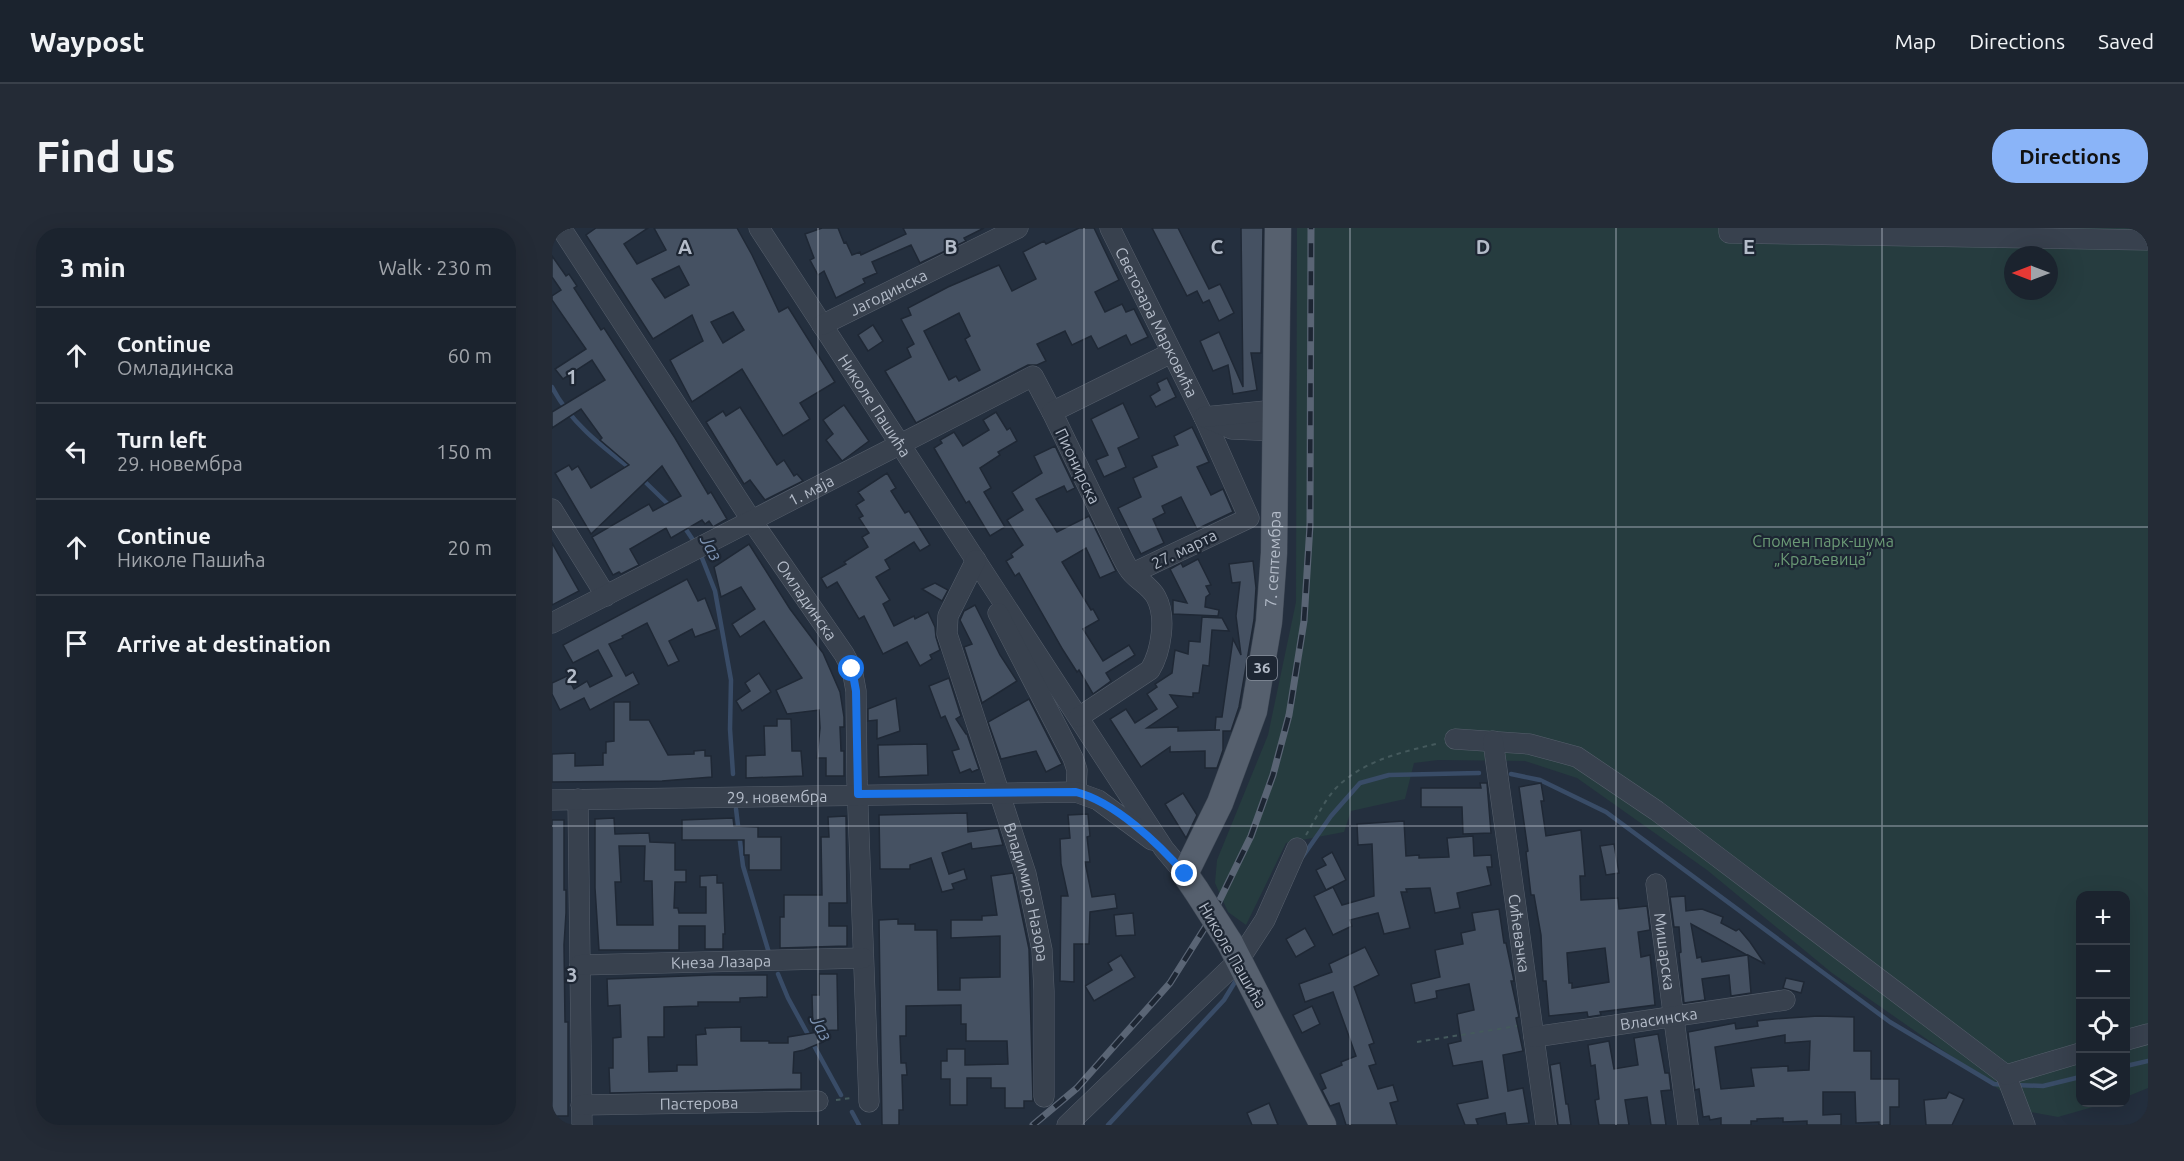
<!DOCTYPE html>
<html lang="en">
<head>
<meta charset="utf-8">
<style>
	body { margin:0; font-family:Ubuntu,sans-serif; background:#242b36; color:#f1f3f6 }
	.controls { position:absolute; right:18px; bottom:18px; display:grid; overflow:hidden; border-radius:12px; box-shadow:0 6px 24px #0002 }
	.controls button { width:54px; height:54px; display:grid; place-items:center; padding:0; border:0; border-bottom:2px solid #39404a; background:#1b232e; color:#f1f3f6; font:30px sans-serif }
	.compass { position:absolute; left:1452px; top:18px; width:54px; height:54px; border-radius:50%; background:#1b232e; box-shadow:0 6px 24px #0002; rotate:270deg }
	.stop { position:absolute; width:18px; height:18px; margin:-14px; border:4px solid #1a73e8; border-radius:50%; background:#fff }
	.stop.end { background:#1a73e8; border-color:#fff; box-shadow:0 2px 6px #0008 }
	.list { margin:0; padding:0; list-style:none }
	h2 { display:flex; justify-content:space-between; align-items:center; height:78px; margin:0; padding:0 24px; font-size:26px }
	h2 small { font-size:20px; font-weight:400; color:#a0a4aa }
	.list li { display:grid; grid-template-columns:39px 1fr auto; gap:18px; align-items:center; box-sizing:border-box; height:96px; padding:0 24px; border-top:2px solid #39404a }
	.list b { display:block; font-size:22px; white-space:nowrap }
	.list p { margin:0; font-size:20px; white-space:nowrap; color:#a0a4aa }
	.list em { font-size:20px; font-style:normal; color:#a0a4aa }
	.icon { flex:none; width:33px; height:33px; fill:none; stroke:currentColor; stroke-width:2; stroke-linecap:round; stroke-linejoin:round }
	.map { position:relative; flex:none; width:1596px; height:897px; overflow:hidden; border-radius:24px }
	header { display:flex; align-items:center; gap:36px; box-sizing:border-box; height:84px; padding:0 30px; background:#1b232e; border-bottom:2px solid #39404a }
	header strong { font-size:28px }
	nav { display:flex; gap:33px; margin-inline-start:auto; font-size:21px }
	.intro { display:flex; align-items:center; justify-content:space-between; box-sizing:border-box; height:144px; padding:0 36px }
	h1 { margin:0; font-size:42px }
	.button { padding:15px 27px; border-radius:24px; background:#8ab4f8; color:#111; font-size:21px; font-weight:700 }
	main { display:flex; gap:36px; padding:0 36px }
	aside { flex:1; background:#1b232e; border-radius:24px; box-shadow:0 6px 24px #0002 }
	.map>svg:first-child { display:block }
</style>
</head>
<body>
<header>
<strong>Waypost</strong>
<nav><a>Map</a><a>Directions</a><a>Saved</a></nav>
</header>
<div class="intro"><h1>Find us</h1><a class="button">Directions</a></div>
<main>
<aside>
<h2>3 min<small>Walk · 230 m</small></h2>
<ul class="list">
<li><svg class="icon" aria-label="ahead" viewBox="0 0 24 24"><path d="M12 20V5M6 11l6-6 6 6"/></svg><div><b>Continue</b><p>Омладинска</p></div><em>60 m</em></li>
<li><svg class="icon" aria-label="left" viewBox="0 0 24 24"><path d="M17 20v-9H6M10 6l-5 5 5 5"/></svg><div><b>Turn left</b><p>29. новембра</p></div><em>150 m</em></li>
<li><svg class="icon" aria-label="ahead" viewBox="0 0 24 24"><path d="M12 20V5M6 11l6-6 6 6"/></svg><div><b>Continue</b><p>Николе Пашића</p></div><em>20 m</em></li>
<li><svg class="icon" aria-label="arrive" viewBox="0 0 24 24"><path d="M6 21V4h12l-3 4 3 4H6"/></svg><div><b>Arrive at destination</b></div></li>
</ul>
</aside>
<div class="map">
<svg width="1596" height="897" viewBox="0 0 1596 897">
	<rect width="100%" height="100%" fill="#242f3e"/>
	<path fill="#263c3f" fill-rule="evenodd" d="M745,0H1596V860L1574,869V668H1528V874L1555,875L1506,889L1456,880L1449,863L1280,745L1155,642L1025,550L973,533L886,532L862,535L853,571L799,583L792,604L734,615L694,697L676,684L663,655L665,632L716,507L744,374ZM1461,27H1497V63H1461Z"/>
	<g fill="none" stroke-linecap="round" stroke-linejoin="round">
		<g stroke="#394c67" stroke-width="4.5">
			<path d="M0,159C18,194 48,217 79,241"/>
			<polyline points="89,250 118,278"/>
			<polyline points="131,297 143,315"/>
			<polyline points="148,325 163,363 179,452 178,501 181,546"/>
			<polyline points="959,546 988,552 1054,584 1338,794 1442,856 1452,857"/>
			<polyline points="184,581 191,638 217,725"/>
			<polyline points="751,628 779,588 808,555 837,547 927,545"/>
			<polyline points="226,746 236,770 289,867"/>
			<polyline points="1574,838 1596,833"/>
			<polyline points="1463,857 1491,858 1528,849"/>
			<polyline points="300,884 307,897"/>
			<polyline points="556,897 672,772 686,749"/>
		</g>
	</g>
	<g fill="#455162" stroke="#1f2835" stroke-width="1.5" fill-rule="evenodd">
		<path d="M44,0H96L72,16L85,36L114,22L102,0H185L200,27L227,84L236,79L283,154L248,175L258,191L231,208L190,141L140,174L118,132L151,113L140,87L101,111L34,7ZM127,38L137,57L113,70L100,51ZM181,84L192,102L171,115L159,94Z"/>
		<polygon points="270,0 286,0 292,15 294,14 300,27 308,24 309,27 354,6 351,0 432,0 412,10 414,13 368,35 359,17 320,34 325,45 311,51 313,55 284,70 272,43 266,47 258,32 262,30 253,6"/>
		<path d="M527,0H542L567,52L543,64L553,84L570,76L574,84L582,81L596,109L579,117L574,107L546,121L539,108L520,117L513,103L485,116L494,133L485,137H476L364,195L333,143L359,129L355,120L362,116L349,91L359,87L356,80L396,59L447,37L460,63L484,51L471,24L492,13L494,16ZM407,85L418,108L413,111L428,142L407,153L404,148L397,152L372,103Z"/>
		<polygon points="600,0 626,0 657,61 668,56 682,85 667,93 657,72 651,75 645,63 635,68"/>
		<polygon points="689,0 711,0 709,125 699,125 705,162 681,166 676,137 661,143 648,113 667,104 691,159"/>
		<polygon points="0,28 14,48 17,46 25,58 22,60 49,102 52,100 123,210 156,266 159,264 175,291 161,299 157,293 153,296 150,292 119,310 114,300 78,321 87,337 69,346 67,344 61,347 40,309 97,276 101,283 129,268 110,238 39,306 3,245 17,237 20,242 26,238 39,260 77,237 48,212 50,210 29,181 0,200 0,184 53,152 40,132 11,151 3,141 34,121 0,72 0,68 9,62 0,49"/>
		<polygon points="321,97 331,113 316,123 306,107"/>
		<polygon points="615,150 624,169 604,179 598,168 608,162 605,155"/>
		<polygon points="571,175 587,210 566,220 574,239 552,249 544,232 556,227 539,191"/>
		<polygon points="292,177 317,213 290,233 274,212 281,206 271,192"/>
		<polygon points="188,179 225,237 232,232 242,248 245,246 251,253 213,272 198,252 192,256 154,194 171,183 174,188"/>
		<polygon points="444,184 455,202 458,200 465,213 446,224 448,227 428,240 439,260 432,264 453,299 438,308 417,273 414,275 382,220 390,215 388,212 402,204 411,218 437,202 431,192"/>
		<polygon points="640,199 657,234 645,239 659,267 671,261 681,284 645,301 629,269 610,278 613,285 601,291 612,315 589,326 566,280 589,269 581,250 605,239 600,228 626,217 622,208"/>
		<polygon points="503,218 523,260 515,264 512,258 484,271 505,304 537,288 564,343 548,350 534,320 510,334 539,382 541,381 547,392 531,401 551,433 577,417 583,427 554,445 559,453 541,466 527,442 525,444 511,422 467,345 463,348 454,333 461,329 459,326 471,317 455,292 471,282 460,264 490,245 482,228"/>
		<polygon points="335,245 344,260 339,263 353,285 357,283 378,317 368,323 362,314 333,332 338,341 324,349 338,372 331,376 342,398 362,388 363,391 376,384 383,399 384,409 388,422 378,427 380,431 368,438 355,414 331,426 312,388 307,391 285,354 275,360 269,350 294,336 292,334 316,319 310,309 317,305 307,290 311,288 304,277 312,272 306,264"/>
		<polygon points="0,315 27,363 0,377"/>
		<polygon points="197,316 238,381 271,425 288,464 292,489 292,499 288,499 289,523 292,523 292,548 274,548 274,530 265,530 268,500 267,482 235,486 224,462 250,450 212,393 188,409 180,396 203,381 189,359 169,369 162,339"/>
		<polygon points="646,331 659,357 654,358 658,366 654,369 653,379 667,382 666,388 621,386 621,372 635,375 618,341 629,335 631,339"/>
		<polygon points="701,333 704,360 702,392 687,479 679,503 671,503 671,522 665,540 653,540 653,523 618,524 618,519 589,539 558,491 574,481 583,495 605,481 595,466 605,459 603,456 620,445 623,422 636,426 637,413 648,414 650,389 670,390 677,403 660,402 657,438 651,437 647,465 641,465 641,469 618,467 626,479 595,500 626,499 626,503 668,502 663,502 664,489 670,489 681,411 689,427 684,388 688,354 680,355 677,336"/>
		<polygon points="135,351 146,373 153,370 165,401 143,409 140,401 117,413 127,433 116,438 95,395 70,408 71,410 57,416 74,448 81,444 87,456 38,482 32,470 8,482 0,466 0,455 15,448 22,461 35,453 38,459 60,448 46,422 21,435 11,417"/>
		<polygon points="383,355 396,362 390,373 370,361"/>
		<polygon points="423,377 448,427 465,453 430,475 412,419 420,416 408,392 412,383"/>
		<polygon points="207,445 219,464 190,483 184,473 198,463 193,455"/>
		<polygon points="397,450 409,488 404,491 414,506 415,506 427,541 420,544 418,541 408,545 400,523 407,521 393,488 389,490 377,458"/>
		<polygon points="344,470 348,503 325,511 325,492 316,493 316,481"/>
		<polygon points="477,471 510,536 494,544 484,523 449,531 436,494"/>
		<polygon points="62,474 78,474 78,492 97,492 116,527 142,526 142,523 153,522 153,528 159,528 160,549 110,553 0,554 0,526 23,525 23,538 51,537 51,525 54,525 54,514 62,513"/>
		<polygon points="225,491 239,491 240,523 249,523 251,548 194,550 194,528 213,527 212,498 225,498"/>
		<polygon points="375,516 376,547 327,549 326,517"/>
		<polygon points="928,555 935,555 939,605 911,606 910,579 869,579 869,560 929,560"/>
		<path d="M989,555L992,573H989L994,608L1029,602L1033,648H1028L1029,672L1066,670L1067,681L1095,678L1098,702L1086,704L1089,729L1098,727L1103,777L1048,784L1049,787L1036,789L1035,784L997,788L994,753H991L989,707L982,667H979L974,624L976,623L967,559ZM1053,720L1057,754L1020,760V755H1017L1015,725Z"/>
		<polygon points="631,565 645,587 634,610 613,576"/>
		<polygon points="415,585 416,604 446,600 451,617 420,621 419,615 390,625 397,646 412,641 415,651 400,656 402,661 390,664 379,630 358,637 358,641 328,641 327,587"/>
		<polygon points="536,586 538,608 535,609 538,634 533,634 540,669 563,666 565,680 538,684 537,716 522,716 522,754 508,753 509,668 516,668 509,636 508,611 518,610 516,587"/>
		<polygon points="294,588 295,675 277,675 277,698 295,698 295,718 228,720 228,689 232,689 232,667 270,667 269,609 277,609 276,589"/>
		<path d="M62,590L63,606L97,605L98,614L123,615V642H134V654H123L122,680H126L127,685H154V659H148V648L165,647V655H171L173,706H171V721H153V698H127V722H47L43,660V591ZM67,618H93L92,653H100L101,697H65L63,654H69Z"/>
		<polygon points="181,590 182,598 206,599 206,609 229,609 229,642 197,642 197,627 192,627 192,612 130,612 130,592"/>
		<polygon points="0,592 12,592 12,662 14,662 14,685 12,717 13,794 16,794 16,888 0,888"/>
		<polygon points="852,593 854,628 867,627 867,630 897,629 895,610 921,608 922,628 939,627 940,639 935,639 939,657 905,665 908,680 883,685 878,660 854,661 855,664 849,664 858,700 832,706 826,685 798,692 800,698 781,707 762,668 781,659 790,677 822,668 820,616 806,617 805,596"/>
		<polygon points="1062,616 1067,645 1054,647 1048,618"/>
		<polygon points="780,624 794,652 774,662 764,642 774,637 770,630"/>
		<polygon points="461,645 477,721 481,873 472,873 472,880 453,880 453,860 439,860 439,850 415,850 415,877 398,877 398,851 389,851 389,833 395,833 395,821 413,821 413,837 456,836 455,813 414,813 414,796 409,796 409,777 354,778 354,808 348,808 349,835 354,835 355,847 350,847 351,882 347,882 347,897 330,897 327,692 346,691 346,696 363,696 363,702 385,702 386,762 408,762 408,750 448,749 448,708 399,710 399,692 430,692 430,688 445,687 439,648"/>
		<path d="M1133,668L1134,683L1150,681L1171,689L1169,695L1184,703L1187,701L1198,714L1213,736L1196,727L1199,765L1179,768L1177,747L1150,751L1153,772L1132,775L1127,725L1129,724L1127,699H1122L1118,669ZM1139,696L1163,709L1195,727L1150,734L1149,729L1145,730Z"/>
		<polygon points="947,681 952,715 954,715 961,748 962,753 959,753 967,789 964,790 971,823 951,827 956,863 971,860 977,895 955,897 953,885 924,891 926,897 913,897 905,876 936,870 930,833 901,838 896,816 909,813 905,786 922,782 917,756 884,763 885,770 863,775 859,756 888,749 883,722 911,716 909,705 923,702 920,685"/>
		<polygon points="581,685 583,707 564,708 562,687"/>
		<polygon points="753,700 763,718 744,729 734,711"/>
		<polygon points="813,719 827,747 802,759 822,815 817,817 824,836 817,838 826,861 841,857 846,873 838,875 845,897 794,897 787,875 778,878 770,862 774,860 768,846 790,837 789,834 804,828 781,764 753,774 747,756 780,744 777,736"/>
		<polygon points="569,727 583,749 542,773 533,758 560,742 556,735"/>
		<polygon points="267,746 285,746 286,802 261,803 260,767 267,767"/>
		<polygon points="159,747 215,747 215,769 188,770 188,774 146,774 146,778 112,779 112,809 96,809 97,844 125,843 125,837 145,837 144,807 154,806 153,800 189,799 189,813 217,813 217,815 236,815 236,809 266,804 271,814 252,822 242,824 241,845 249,845 249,861 58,865 57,840 61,840 61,810 69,809 68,777 56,778 55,751"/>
		<polygon points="1234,750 1252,754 1249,765 1231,760"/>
		<polygon points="760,778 768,796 750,805 741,787"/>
		<path d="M1266,788L1302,789V823H1319V851H1347V879H1338V897H1327V894L1304,895L1303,864H1271V887L1289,886V897H1255V893L1231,894V890L1205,891V893H1199V897H1169V890L1158,892L1157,888L1151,889L1147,861L1143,862L1136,804L1183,795L1184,801L1206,798L1205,793L1222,791ZM1233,807V815L1258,813L1257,842L1236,843V838L1199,840L1202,858L1169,861L1163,819Z"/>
		<polygon points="1106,806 1113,845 1117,845 1119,862 1109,863 1114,897 1099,897 1095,869 1073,872 1077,897 1047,897 1043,872 1047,871 1043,837 1039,838 1036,817 1057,813 1062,841 1086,837 1082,810"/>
		<polygon points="1008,835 1014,876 1016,876 1019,897 1006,897 998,837"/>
		<polygon points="1397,864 1412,871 1400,897 1374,897 1372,872 1394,870"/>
		<polygon points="717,875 726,897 700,897 695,885"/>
	</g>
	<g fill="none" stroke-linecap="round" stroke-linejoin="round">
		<g stroke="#565f6c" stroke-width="21">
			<g id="minor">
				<path id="s1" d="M9,0L200,293L292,426L300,441L304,463L305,553L317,874"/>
				<path id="s2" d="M207,0L612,621L633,646"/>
				<path id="s3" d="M558,0L652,189L697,290L581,345"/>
				<polyline points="1177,0 1177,5 1596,12"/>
				<path id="s4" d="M270,97L466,0"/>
				<polyline points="652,189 680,201 723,203"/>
				<polyline points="652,189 724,182"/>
				<polyline points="0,281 54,368"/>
				<path id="s5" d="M424,332L396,388L395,406L474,646L484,693L490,722L492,763V869"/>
				<polyline points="446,385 521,530 525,542 524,564"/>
				<path id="s6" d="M0,395L481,148L500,184"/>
				<path d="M527,489L598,442C609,424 615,389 604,369C598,358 588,354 580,345C576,341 573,335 570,329L500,184L619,125"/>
				<polyline points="903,511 977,516 1025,529 1105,583 1454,847 1473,897"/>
				<path id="s7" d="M941,513L994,897"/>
				<polyline points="26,571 30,897"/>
				<path id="s8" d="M0,572L524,564L546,572L600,612"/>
				<path id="s9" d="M1104,656L1136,897"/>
				<path id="s10" d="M28,737L311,730"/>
				<path id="s11" d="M982,809L1233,772"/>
				<polyline points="1574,812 1596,806"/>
				<polyline points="1454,847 1528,825"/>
				<path id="s12" d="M29,877L266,873"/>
				<polyline points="515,897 687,732 713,692 745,620"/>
			</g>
		</g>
		<g stroke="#414a57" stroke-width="27">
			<g id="major">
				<path id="s13" d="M644,662L633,646L668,575L702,483L717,394L722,325L726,0"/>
				<polyline points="678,715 771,897"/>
			</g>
		</g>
		<g stroke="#44595c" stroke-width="2" stroke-dasharray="4.5 4.5" stroke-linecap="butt">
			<path d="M754,607C763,592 772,573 784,560C812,532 850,524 888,515"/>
			<polyline points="865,814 965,798"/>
			<polyline points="284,872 299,870"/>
		</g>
		<use href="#minor" stroke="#38414e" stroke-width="20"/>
		<use href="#major" stroke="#56606e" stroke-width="26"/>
		<g stroke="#5a6575" stroke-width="7">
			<polyline id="rail" points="481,897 525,860 618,755 659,690 699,608 721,547 737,487 752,393 758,297 759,0"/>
		</g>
		<use href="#rail" stroke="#1d2633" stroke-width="4.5" stroke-dasharray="14" stroke-linecap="butt"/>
		<g stroke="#414a57" stroke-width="27" stroke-linecap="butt">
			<polyline id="major-bridge" points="644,662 678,715"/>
		</g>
		<use href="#major-bridge" stroke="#56606e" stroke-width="26"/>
	</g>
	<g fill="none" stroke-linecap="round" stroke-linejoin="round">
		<path stroke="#1a73e8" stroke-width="8" d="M300,441L304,463L306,566L524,564C563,574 607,616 633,646"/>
	</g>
	<path fill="none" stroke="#b4bcc9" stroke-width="1.5" stroke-opacity="0.55" d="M266,0V897M532,0V897M798,0V897M1064,0V897M1330,0V897M0,299H1596M0,598H1596"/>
	<g text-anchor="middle" stroke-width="4.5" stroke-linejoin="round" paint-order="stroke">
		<rect fill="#1d2633" stroke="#878f9c" stroke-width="1.5" x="695" y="428" width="30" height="24" rx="4.5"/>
		<g font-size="15" font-weight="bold" fill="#b4bcc9">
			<text x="710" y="445">36</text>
		</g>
		<g font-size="16" fill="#b4bcc9" stroke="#1d2633">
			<text dy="6" stroke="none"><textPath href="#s4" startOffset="74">Јагодинска</textPath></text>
			<text dy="6" stroke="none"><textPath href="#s3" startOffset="105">Светозара Марковића</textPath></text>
			<text dy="6" stroke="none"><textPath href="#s2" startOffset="212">Николе Пашића</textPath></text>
			<text transform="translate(526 238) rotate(64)" y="6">Пионирска</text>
			<text dy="6" stroke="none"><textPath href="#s6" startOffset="291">1. маја</textPath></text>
			<text transform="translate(632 321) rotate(-26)" y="6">27. марта</text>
			<text dy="6" stroke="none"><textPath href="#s13" startOffset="350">7. септембра</textPath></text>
			<text dy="6" stroke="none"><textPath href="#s1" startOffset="446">Омладинска</textPath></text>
			<text dy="6" stroke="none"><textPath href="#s8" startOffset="225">29. новембра</textPath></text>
			<text dy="6" stroke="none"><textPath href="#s5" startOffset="351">Владимира Назора</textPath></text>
			<text dy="6" stroke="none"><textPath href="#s7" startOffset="194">Сићевачка</textPath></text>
			<text dy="6" stroke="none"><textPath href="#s9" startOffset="68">Мишарска</textPath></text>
			<text transform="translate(681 727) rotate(60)" y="6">Николе Пашића</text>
			<text dy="6" stroke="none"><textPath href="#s10" startOffset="141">Кнеза Лазара</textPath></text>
			<text dy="6" stroke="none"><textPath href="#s11" startOffset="126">Власинска</textPath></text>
			<text dy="6" stroke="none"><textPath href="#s12" startOffset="118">Пастерова</textPath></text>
		</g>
		<g font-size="16" fill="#6b9a76" stroke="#1d2633">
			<text x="1271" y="319">Спомен парк-шума<tspan x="1271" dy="18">„Краљевица”</tspan></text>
		</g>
		<g font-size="18" font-style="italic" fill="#7c92b1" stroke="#1d2633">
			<text transform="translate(159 320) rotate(62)" y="6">Јаз</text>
			<text transform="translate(269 800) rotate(62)" y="6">Јаз</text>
		</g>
	</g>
	<g font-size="20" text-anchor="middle" font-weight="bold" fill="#b4bcc9" stroke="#1d2633" stroke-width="4.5" stroke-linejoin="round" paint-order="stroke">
		<text x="133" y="26">A</text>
		<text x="399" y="26">B</text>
		<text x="665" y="26">C</text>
		<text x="931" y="26">D</text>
		<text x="1197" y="26">E</text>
		<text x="20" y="156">1</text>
		<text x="20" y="455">2</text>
		<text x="20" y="754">3</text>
	</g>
</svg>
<div class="controls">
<button>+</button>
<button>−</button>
<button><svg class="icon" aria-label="locate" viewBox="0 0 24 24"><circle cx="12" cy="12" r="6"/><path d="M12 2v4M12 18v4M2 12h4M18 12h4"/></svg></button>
<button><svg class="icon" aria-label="layers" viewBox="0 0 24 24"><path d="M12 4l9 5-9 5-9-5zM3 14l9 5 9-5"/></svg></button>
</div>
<svg class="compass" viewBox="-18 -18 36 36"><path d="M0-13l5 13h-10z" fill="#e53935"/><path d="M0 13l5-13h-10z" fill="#a0a4aa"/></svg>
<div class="stop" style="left:300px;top:441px"></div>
<div class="stop end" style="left:633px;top:646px"></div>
</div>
</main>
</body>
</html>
